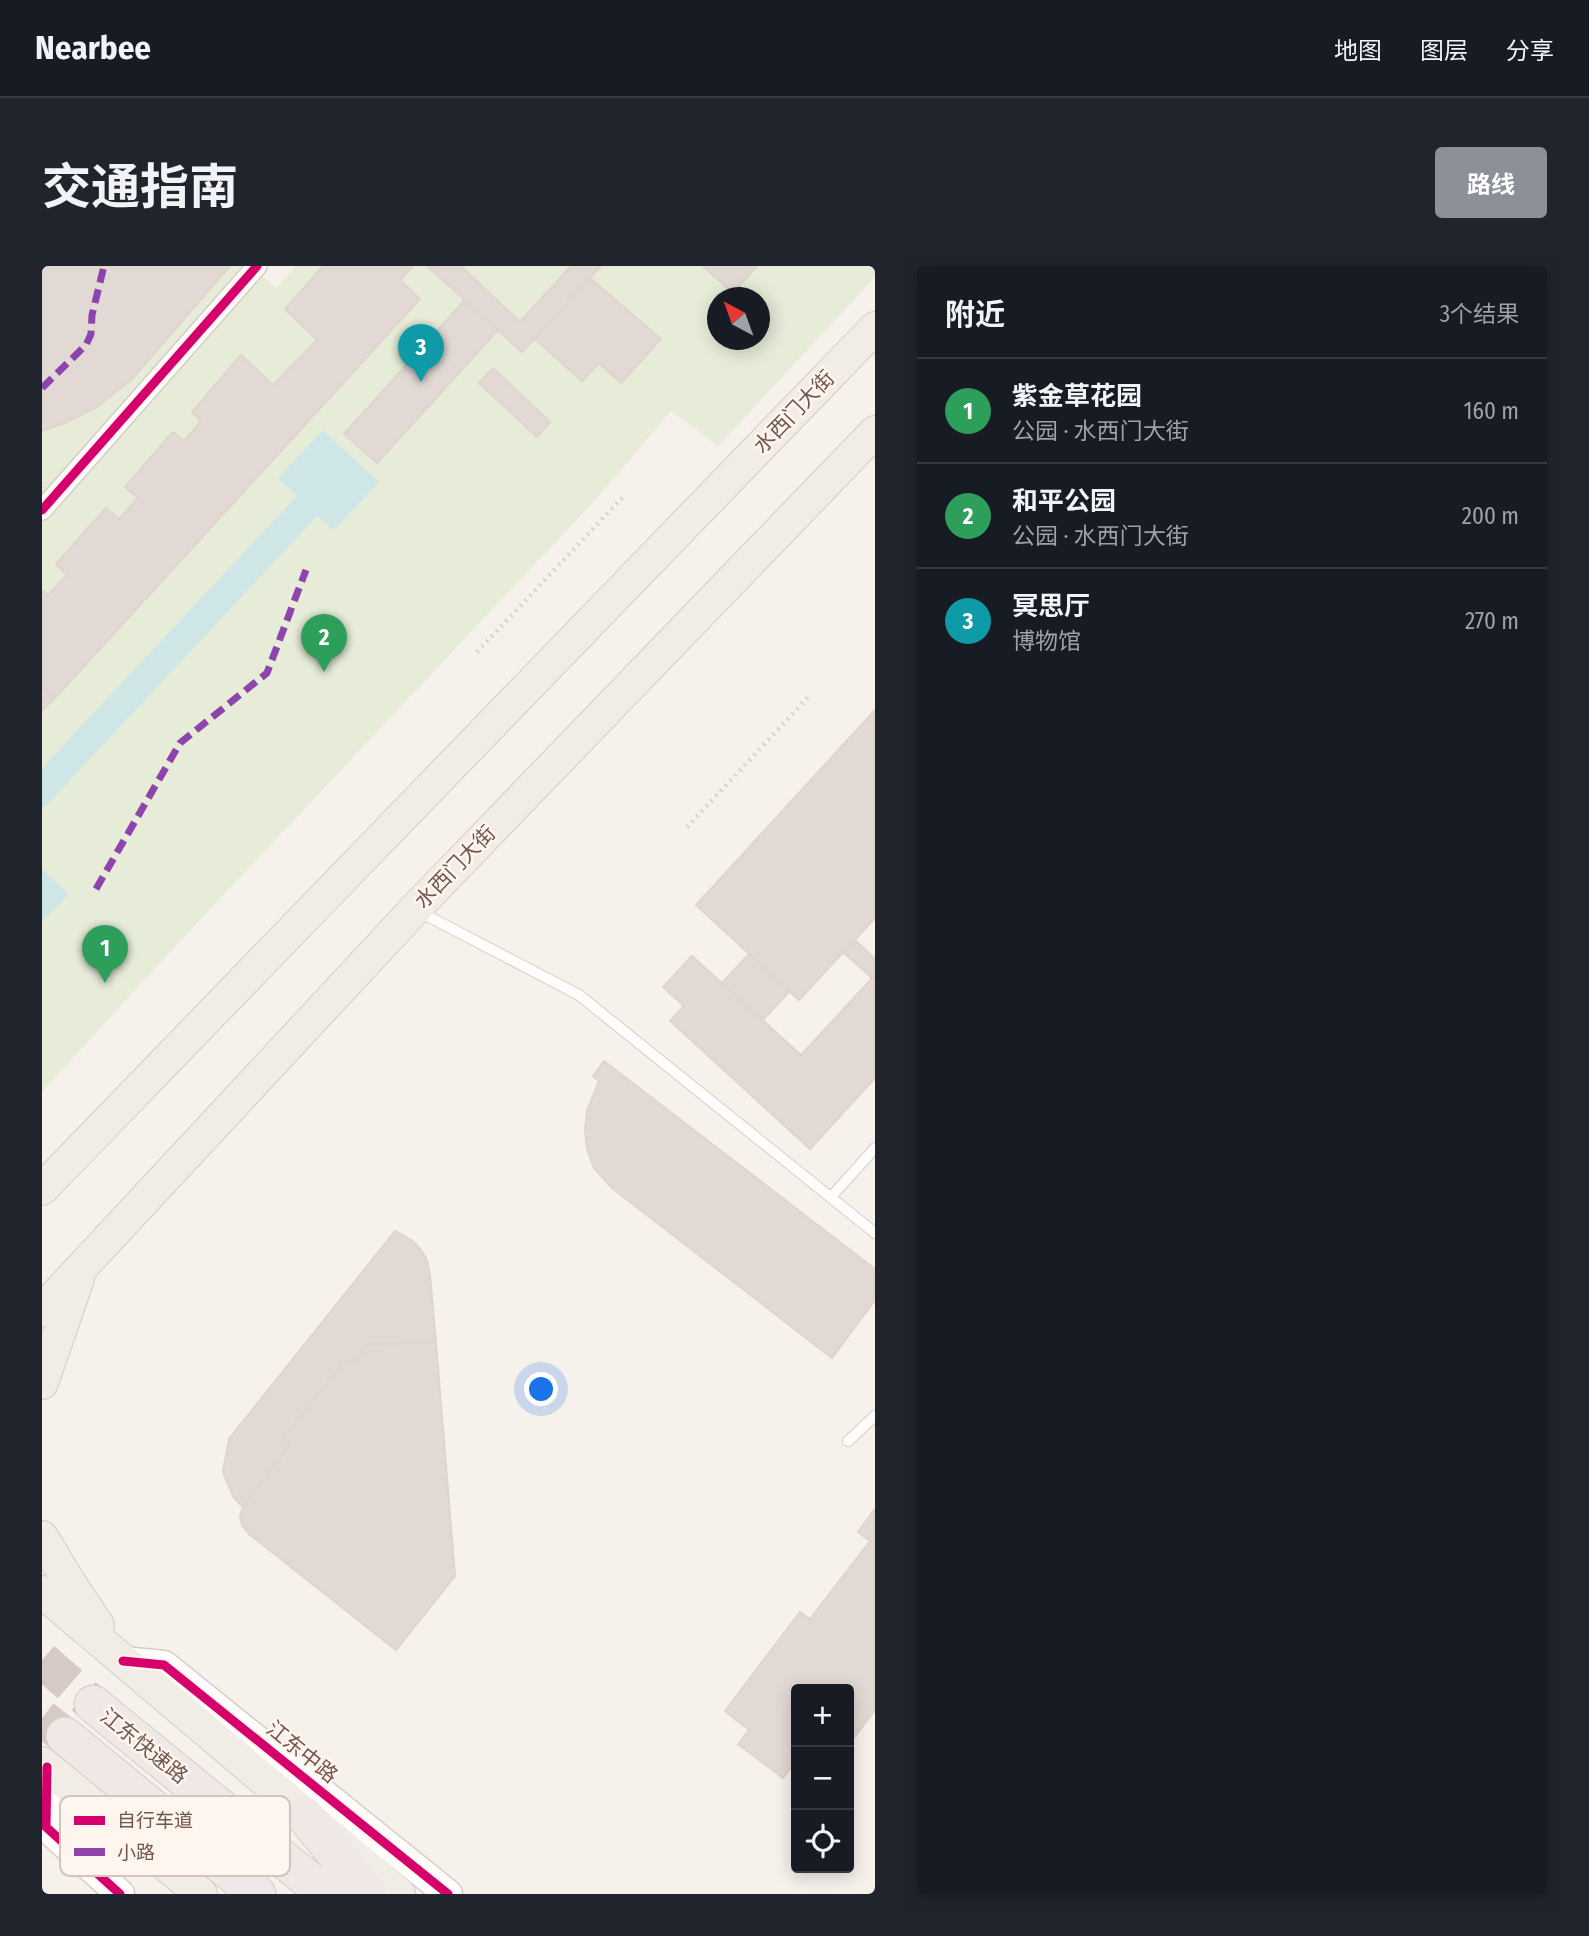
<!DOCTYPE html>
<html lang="zh">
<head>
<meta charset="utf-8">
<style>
	body { margin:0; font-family:"Fira Sans Condensed","Noto Sans SC",sans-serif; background:#20242c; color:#f1f3f6 }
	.controls { position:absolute; right:21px; bottom:21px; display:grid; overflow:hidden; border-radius:7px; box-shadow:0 4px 18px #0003 }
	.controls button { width:63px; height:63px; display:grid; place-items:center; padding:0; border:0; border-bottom:2px solid #363941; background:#171b24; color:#f1f3f6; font:35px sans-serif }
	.compass { position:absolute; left:665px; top:21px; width:63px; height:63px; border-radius:50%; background:#171b24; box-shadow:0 4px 18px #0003; rotate:319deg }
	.you { position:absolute; left:500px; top:1124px; width:24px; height:24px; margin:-18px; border:5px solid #fff; border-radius:50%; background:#1a73e8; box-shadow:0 0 0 10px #1a73e833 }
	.badge { display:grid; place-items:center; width:46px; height:46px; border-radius:50%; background:#8c9099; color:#fff; font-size:23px; font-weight:700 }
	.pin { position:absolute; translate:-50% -58px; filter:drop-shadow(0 2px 4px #0008) }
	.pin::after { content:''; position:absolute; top:37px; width:24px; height:21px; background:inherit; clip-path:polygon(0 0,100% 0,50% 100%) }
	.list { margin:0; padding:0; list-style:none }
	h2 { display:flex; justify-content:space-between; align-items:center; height:91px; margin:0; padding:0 28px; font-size:30px }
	h2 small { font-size:23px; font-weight:400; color:#9ea1a6 }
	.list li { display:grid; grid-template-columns:46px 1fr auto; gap:21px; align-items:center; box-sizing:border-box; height:105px; padding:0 28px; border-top:2px solid #363941 }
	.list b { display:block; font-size:26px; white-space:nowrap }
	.list p { margin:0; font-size:23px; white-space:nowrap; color:#9ea1a6 }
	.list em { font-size:23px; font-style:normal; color:#9ea1a6 }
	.icon { flex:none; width:38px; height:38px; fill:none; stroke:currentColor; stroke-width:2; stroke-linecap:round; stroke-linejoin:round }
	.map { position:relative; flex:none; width:833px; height:1628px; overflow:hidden; border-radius:7px }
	header { display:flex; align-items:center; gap:42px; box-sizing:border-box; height:98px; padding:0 35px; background:#171b24; border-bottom:2px solid #363941 }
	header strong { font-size:33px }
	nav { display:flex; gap:38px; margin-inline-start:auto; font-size:24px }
	.intro { display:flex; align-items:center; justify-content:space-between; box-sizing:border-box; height:168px; padding:0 42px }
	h1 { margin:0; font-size:49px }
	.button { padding:18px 32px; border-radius:7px; background:#8c9099; color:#fff; font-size:24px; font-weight:700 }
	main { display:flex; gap:42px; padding:0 42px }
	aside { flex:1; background:#171b24; border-radius:7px; box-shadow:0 4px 18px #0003 }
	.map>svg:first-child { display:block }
</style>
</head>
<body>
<header>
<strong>Nearbee</strong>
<nav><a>地图</a><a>图层</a><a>分享</a></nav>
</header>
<div class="intro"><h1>交通指南</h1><a class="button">路线</a></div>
<main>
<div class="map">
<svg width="833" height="1628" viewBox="0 0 833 1628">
	<rect width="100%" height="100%" fill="#f7f1ec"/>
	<path fill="#e6ecd8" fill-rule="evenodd" d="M0,0H210L234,22L254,0H833V11L676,180L629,145L557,230L126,688L0,826ZM676,32H718V74H676Z"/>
	<g fill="#cfe6e6">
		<polygon points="281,164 337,216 292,264 275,250 0,544 0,502 255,230 236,212"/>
		<polygon points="0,603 27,628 0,656"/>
	</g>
	<g fill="#e3d9d4" stroke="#dfd4ce" stroke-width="2">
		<polygon points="0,0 188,0 90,113 55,141 23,157 0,165"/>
		<polygon points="281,0 371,0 358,14 378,33 12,433 0,422 0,324 6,329 25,309 14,298 64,242 77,253 96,232 83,221 131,166 142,175 159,155 150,146 199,89 231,119 275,74 243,43"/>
		<polygon points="385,0 422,0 421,2 478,56 529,0 559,0 480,86"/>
		<polygon points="661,0 713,0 714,1 691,27"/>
		<polygon points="548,12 619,73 579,117 557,97 540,115 493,73"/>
		<polygon points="423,34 456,64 335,197 302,168"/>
		<polygon points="451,102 508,156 495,171 437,117"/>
		<polygon points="0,422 12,433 0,445"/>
		<polygon points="833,444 833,652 757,734 654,639"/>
		<polygon points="813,674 833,693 833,709 830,712 801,686"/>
		<polygon points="707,688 748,725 721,754 680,717"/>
		<polygon points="650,690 759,789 833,709 833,812 768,883 628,755 642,740 621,721"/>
		<polygon points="562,795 833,1003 833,1034 790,1092 570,922 552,902 545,883 543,864 545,845 557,815 551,810"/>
		<polygon points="353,965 371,975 379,984 385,994 388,1009 394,1077 327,1078 312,1097 301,1097 242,1171 248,1179 201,1241 192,1232 181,1206 187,1173"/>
		<polygon points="394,1077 413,1310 354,1384 207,1268 200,1259 198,1250 201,1241 248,1179 242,1171 301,1097 312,1097 327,1078"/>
		<polygon points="833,1243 833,1444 807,1478 807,1423 754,1423 754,1498 752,1497 741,1512 696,1478 707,1464 683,1445 758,1346 768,1353 828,1275 816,1266"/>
	</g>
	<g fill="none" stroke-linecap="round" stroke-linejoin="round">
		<g stroke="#d6cac4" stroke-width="37" stroke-dasharray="37 18" stroke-linecap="butt">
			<polyline points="0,1394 51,1438"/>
			<polyline points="0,1452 23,1470"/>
		</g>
		<g stroke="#d6cdc9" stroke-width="12">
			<g id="lane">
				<polyline points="376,645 537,729 833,967"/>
				<polyline points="789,931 833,882"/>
				<polyline points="806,1175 833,1150"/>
			</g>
		</g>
		<g stroke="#d6cdc9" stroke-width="22">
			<polyline id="street" points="0,244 215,0"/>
		</g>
		<g stroke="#d6ccc8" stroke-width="31">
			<g id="secondary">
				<polyline points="81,1395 122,1399 406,1628"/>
				<polyline points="5,1501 4,1561 78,1628"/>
			</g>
		</g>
		<g stroke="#d5cbc7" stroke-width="34">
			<g id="primary">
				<polyline points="0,923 833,62"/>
				<polyline points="0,1044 373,643 833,166"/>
				<polyline points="0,1117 36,1013"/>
				<polyline points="0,1271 31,1322 56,1359"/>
				<polyline points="0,1326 357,1628"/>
				<polyline points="0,1497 159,1628"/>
			</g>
		</g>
		<g stroke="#d5cbc7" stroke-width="39">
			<g id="highway">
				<polyline points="51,1438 284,1628"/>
				<polyline points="23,1470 215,1628"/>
				<polyline points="262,1549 326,1628"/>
			</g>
		</g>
		<g stroke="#d9d0cf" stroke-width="4.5" stroke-dasharray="2 5" stroke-linecap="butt">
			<polyline points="435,386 581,231"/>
			<polyline points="645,561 769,428"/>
		</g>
		<use href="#lane" stroke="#fefdfc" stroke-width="10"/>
		<use href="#street" stroke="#fefdfc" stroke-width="19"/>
		<use href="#secondary" stroke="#fefdfc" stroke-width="28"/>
		<use href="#primary" stroke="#f1ece6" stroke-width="32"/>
		<use href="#highway" stroke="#f0e8e6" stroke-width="37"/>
		<g stroke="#8e44ad" stroke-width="7" stroke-dasharray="14 7" stroke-linecap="butt">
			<polyline points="0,122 44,79 49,68 50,49 62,0"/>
			<polyline points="54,623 138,477 225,407 264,304"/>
		</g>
		<g stroke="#fdf5ee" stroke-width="13">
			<g id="cycleway">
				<polyline points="0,244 215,0"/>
				<polyline points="81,1395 122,1399 406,1628"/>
				<polyline points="5,1501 4,1561 78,1628"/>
			</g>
		</g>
		<use href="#cycleway" stroke="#d6006c" stroke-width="9"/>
	</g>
	<g text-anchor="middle" stroke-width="5" stroke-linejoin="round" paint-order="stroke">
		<g font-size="21" fill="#72564e" stroke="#fdf5ee">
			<text transform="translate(752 146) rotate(-46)" y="7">水西门大街</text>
			<text transform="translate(413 601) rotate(-46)" y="7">水西门大街</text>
			<text transform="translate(102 1480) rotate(39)" y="7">江东快速路</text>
			<text transform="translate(260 1486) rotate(39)" y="7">江东中路</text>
		</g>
	</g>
	<rect x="18" y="1530" width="230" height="80" rx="10" fill="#fdf5ee" stroke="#d3c5be" stroke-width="2"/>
	<rect x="32" y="1550" width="31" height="9" fill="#d6006c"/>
	<rect x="32" y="1582" width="31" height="8" fill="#8e44ad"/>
	<g font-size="19" fill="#72564e">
		<text x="75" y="1561">自行车道</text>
		<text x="75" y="1593">小路</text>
	</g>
</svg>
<div class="controls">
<button>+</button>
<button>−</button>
<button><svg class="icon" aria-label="locate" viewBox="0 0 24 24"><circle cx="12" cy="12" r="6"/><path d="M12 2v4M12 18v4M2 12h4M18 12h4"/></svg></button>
</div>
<svg class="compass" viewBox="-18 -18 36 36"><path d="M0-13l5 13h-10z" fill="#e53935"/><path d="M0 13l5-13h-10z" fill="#9ea1a6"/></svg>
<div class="you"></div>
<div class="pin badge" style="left:63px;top:717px;background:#2e9e5b">1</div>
<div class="pin badge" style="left:282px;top:406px;background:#2e9e5b">2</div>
<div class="pin badge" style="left:379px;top:116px;background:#0f9aa8">3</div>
</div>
<aside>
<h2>附近<small>3个结果</small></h2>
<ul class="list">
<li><span class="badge" style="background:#2e9e5b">1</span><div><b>紫金草花园</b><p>公园 · 水西门大街</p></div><em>160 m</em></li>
<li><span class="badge" style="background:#2e9e5b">2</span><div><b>和平公园</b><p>公园 · 水西门大街</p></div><em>200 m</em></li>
<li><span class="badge" style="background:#0f9aa8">3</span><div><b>冥思厅</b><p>博物馆</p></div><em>270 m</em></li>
</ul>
</aside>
</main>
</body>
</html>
